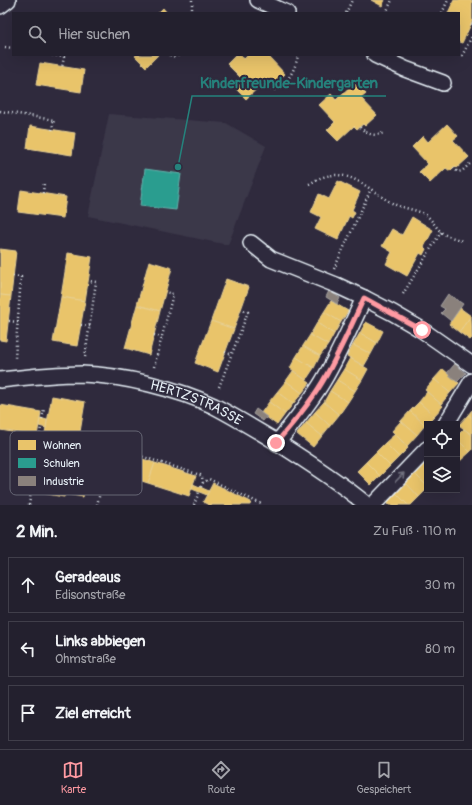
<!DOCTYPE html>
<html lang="de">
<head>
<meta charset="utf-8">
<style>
	body { margin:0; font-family:Pangolin,sans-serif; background:#2b2836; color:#f1f3f6 }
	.controls { position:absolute; right:12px; bottom:12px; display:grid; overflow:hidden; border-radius:0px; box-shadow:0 4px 16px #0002 }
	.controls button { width:36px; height:36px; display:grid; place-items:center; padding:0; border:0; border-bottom:1px solid #403e4a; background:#23202e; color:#f1f3f6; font:20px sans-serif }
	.stop { position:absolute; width:12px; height:12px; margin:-9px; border:3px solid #ff9aa2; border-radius:50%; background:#fff }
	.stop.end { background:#ff9aa2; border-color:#fff; box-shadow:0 1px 4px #0008 }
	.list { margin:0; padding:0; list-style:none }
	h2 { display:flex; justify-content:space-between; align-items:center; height:52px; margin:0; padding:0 16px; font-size:17px }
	h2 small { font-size:13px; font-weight:400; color:#a3a3aa }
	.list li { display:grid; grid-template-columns:26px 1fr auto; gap:12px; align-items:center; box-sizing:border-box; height:56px; margin:0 8px 8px; padding:0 8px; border:1px solid #403e4a; border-radius:0px }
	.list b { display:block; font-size:15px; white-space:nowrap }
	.list p { margin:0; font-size:13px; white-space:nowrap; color:#a3a3aa }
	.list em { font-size:13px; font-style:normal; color:#a3a3aa }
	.icon { flex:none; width:22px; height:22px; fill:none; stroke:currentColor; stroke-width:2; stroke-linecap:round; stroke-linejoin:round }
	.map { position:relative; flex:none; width:472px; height:505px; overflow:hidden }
	.search { position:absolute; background:#23202e; box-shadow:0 4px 16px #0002; left:12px; right:12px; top:12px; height:44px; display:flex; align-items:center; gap:10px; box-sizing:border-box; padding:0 14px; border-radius:0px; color:#a3a3aa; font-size:15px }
	.sheet { height:244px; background:#23202e }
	nav { display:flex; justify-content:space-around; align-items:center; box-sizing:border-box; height:56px; border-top:1px solid #403e4a; background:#23202e; font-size:11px; color:#a3a3aa }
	nav a { display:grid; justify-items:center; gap:2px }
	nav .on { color:#ff9aa2 }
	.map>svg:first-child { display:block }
</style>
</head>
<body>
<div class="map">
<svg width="472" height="505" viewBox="0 0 472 505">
	<rect width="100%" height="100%" fill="#2f2a3d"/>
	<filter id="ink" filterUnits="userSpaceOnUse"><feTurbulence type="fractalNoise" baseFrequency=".025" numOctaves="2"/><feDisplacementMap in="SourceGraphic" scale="8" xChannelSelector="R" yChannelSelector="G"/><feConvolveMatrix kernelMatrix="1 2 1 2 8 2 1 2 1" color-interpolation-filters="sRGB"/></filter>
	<g filter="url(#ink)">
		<polygon fill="#3b3749" points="109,114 226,123 266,146 228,245 88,216"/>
		<g fill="#e9c46a" stroke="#e9d295">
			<polygon points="371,0 385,0 382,6"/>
			<polygon points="454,0 472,0 472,22 462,43 459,42 459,13 448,13"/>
			<polygon points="163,8 167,13 158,13"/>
			<polygon points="136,55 158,55 146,67 135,56"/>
			<polygon points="236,55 241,55 244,59 248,55 271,55 269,57 285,74 273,85 271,82 265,88 262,84 246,99 235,88 243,80 227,64"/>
			<polygon points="40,63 84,70 81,92 36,85"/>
			<polygon points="355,82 366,94 361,98 377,115 365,126 363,124 357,129 354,126 338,141 327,130 335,122 319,105 331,94 336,100"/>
			<polygon points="447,124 458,136 453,140 469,157 457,168 455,166 450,171 446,168 430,183 419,172 428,164 412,147 423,136 428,142"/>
			<polygon points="30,126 75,133 72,155 27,148"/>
			<polygon points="338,181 360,192 352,210 355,212 352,218 349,216 338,240 315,229 321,217 311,212 319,194 329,199"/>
			<polygon points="21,190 66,197 63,218 18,212"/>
			<polygon points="412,217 433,230 424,247 426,249 423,255 420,253 407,276 386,264 392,252 382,246 392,229 402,235"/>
			<polygon points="0,249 16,251 11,296 0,295"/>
			<polygon points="68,253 92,257 85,301 61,297"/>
			<polygon points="149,261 172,268 160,311 137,305"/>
			<polygon points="226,279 249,287 234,329 211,321"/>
			<polygon points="0,295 11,296 6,341 0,340"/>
			<polygon points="61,297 85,301 77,346 53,342"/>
			<polygon points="331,301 348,311 341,322 324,312"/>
			<polygon points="137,305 160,311 149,355 125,348"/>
			<polygon points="460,308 471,316 459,332 449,324"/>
			<polygon points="324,312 341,322 334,334 317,323"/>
			<polygon points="471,316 472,338 470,340 459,332"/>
			<polygon points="211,321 234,329 218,372 195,363"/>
			<polygon points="366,322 383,331 377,343 360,333"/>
			<polygon points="317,323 334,334 328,345 310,335"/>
			<polygon points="360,333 377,343 371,354 353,345"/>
			<polygon points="310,335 328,345 320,356 303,346"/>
			<polygon points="353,345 371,354 364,366 347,356"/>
			<polygon points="303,346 320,356 314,368 296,357"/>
			<polygon points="296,357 314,368 306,380 290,368"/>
			<polygon points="350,358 368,369 362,380 344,369"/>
			<polygon points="344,369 362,380 355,391 337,380"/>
			<polygon points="443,369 459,383 450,393 434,379"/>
			<polygon points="293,371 310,383 302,393 286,381"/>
			<polygon points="434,379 450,393 441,404 425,390"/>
			<polygon points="337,380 355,391 348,402 330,391"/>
			<polygon points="286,381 302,393 293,404 277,392"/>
			<polygon points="330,391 348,402 339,415 324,402"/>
			<polygon points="277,392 293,404 285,414 269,402"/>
			<polygon points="427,392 443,406 434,416 419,402"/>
			<polygon points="52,396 85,402 78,444 44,438"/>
			<polygon points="269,402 285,414 277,425 261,413"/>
			<polygon points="324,402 339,415 330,426 315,412"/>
			<polygon points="419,402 434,416 425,425 410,411"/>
			<polygon points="0,405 41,412 37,436 0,430"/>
			<polygon points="472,410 472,418 468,415"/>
			<polygon points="410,411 425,425 417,435 401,421"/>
			<polygon points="315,412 330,426 322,436 306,423"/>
			<polygon points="468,415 472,418 472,435 459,425"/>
			<polygon points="40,418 47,420 46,428 39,426"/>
			<polygon points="401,421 417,435 407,446 392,431"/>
			<polygon points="306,423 322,436 313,447 297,434"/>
			<polygon points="464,429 472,435 472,450 470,452 457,439 457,436"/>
			<polygon points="395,434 408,448 399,457 385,443"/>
			<polygon points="457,439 470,452 460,461 457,458"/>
			<polygon points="385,443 399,457 390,466 376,452"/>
			<polygon points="114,450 155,463 148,483 107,470"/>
			<polygon points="376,452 390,466 380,476 366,462"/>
			<polygon points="366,462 380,476 371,485 357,471"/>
			<polygon points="155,463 196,476 189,496 148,483"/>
			<polygon points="424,463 427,467 427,486 414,473"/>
			<polygon points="74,466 88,468 83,497 38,489 39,481 70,486"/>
			<polygon points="414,473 427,486 427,489 419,497 405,482"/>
			<polygon points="405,482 419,497 411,505 408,505 395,492"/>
			<polygon points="213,483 251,502 250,505 209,505 203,502"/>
			<polygon points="193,484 209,491 207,495 192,489"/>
			<polygon points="42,490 65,494 64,497 42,493"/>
			<polygon points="395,492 408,505 389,505 386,501"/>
		</g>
		<polygon fill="#2a9d8f" stroke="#63b6ae" points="145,169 181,174 176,210 140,206"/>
		<g fill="#8a817c" stroke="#a6a3a1">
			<polygon points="329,291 340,298 337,304 326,297"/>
			<polygon points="448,294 463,304 451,321 441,313 445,309 440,306"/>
			<polygon points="455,364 466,373 457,382 447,373"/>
			<polygon points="256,409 267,417 263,421 253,414"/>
		</g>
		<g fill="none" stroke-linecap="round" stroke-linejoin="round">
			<g stroke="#e8f1f8" stroke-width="18">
				<g id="minor">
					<polyline points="258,0 287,13"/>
					<polyline points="0,6 8,0"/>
					<polyline points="375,55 405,69 443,83"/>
					<polyline points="251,243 271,259 336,285 364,298 393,313 422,330 472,365"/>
					<path id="s1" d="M0,380C27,377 55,374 82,374C122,375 178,389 214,406C235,417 255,429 275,441C307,461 338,481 367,505"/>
					<polyline points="446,424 472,381"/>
					<path d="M277,443C293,423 310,403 323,381C339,354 351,326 364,298"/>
					<polyline points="373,505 427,449"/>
				</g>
			</g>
			<g stroke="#e8f1f8" stroke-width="2.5" stroke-dasharray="1 3" stroke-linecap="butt">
				<polyline points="192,0 192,13"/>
				<polyline points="346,13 352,0"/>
				<polyline points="386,13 392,0"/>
				<polyline points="442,13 448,0"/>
				<polyline points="471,24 472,25"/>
				<polyline points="5,47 13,48"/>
				<polyline points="52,55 64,57 62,67"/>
				<polyline points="170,55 175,57 179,55"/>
				<polyline points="462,56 472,36"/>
				<path d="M268,85L273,90C287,86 296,68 298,55"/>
				<polyline points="0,111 54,120 52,130"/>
				<path d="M360,127C367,135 376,137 385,132"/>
				<polyline points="453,168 458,172 462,171 472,162"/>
				<path d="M309,184C314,182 318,178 323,177C353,168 370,192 394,204C404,209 416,209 426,215C432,220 435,226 440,231C444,236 456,238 462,241"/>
				<polyline points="43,193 44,183"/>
				<polyline points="334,269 371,189"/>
				<polyline points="13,276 21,277 15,358"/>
				<polyline points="403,294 441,232"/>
				<polyline points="9,321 18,322"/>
				<polyline points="81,325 90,326"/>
				<polyline points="154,335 162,337"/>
				<polyline points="225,352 232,355"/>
				<polyline points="85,357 96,282 88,281"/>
				<polyline points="154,367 173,294 165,292"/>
				<polyline points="219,387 248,312 241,309"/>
				<polyline points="42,419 44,409"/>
				<polyline points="201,487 203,483 209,479 263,505"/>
				<polyline points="29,505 41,427"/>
				<polyline points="97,505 105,472 112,447 200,475 202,477 203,483"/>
				<polyline points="194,505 199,492"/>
			</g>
			<use href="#minor" stroke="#2f2a3d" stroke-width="15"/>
		</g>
		<defs><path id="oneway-shaft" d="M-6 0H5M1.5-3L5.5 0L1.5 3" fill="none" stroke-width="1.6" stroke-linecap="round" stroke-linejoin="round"/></defs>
		<use stroke="#70707e" href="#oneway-shaft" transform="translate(400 477) rotate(-46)"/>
	</g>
	<g fill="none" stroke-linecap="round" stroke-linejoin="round" filter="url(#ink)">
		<path stroke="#ff9aa2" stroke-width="5" d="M276,443C293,423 310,403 323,381C339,354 351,326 364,298L422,330"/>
	</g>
	<g text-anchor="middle" stroke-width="4" stroke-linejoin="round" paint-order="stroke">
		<g font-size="14" fill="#e8f1f8" stroke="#2f2a3d">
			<text dy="5" stroke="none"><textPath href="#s1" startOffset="201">HERTZSTRASSE</textPath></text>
		</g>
	</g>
	<rect x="10" y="431" width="132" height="64" rx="6" fill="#2f2a3d" stroke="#666675" stroke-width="1"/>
	<rect x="18" y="440" width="18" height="10" fill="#e9c46a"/>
	<rect x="18" y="458" width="18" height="10" fill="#2a9d8f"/>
	<rect x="18" y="476" width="18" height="10" fill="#8a817c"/>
	<g font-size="11" fill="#e8f1f8">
		<text x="43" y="449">Wohnen</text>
		<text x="43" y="467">Schulen</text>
		<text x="43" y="485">Industrie</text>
	</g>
	<path fill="none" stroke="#25827c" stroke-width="1.5" d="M178 167L192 96H386"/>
	<circle fill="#25827c" stroke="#2f2a3d" stroke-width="1.5" cx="178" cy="167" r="4"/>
	<g font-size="15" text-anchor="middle" font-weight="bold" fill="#25827c" stroke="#2f2a3d" stroke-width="4" stroke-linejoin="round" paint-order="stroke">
		<text x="289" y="88">Kinderfreunde-Kindergarten</text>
	</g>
</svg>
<div class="controls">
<button><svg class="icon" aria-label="locate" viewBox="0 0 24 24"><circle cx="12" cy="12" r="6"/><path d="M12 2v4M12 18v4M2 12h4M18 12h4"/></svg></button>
<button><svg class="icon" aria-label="layers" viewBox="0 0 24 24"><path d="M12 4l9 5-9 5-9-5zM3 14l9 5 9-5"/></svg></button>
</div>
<div class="stop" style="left:422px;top:330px"></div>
<div class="stop end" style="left:276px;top:443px"></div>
<div class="search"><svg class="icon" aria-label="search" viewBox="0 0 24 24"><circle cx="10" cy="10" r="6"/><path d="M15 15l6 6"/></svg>Hier suchen</div>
</div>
<section class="sheet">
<h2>2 Min.<small>Zu Fuß · 110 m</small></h2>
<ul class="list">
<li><svg class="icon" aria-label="ahead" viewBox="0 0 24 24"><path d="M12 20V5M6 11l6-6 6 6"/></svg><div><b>Geradeaus</b><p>Edisonstraße</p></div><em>30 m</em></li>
<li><svg class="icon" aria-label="left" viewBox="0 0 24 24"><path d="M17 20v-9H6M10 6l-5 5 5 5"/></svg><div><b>Links abbiegen</b><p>Ohmstraße</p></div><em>80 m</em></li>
<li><svg class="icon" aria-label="arrive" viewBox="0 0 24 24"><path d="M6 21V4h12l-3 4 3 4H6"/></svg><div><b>Ziel erreicht</b></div></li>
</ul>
</section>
<nav>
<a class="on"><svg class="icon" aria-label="map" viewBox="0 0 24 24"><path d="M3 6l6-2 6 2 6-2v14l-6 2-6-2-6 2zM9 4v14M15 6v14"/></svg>Karte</a>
<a><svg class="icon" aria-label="directions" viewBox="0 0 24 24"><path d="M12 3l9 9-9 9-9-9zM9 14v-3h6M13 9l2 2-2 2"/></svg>Route</a>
<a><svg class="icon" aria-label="saved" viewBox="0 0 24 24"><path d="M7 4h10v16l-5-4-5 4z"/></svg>Gespeichert</a>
</nav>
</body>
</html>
